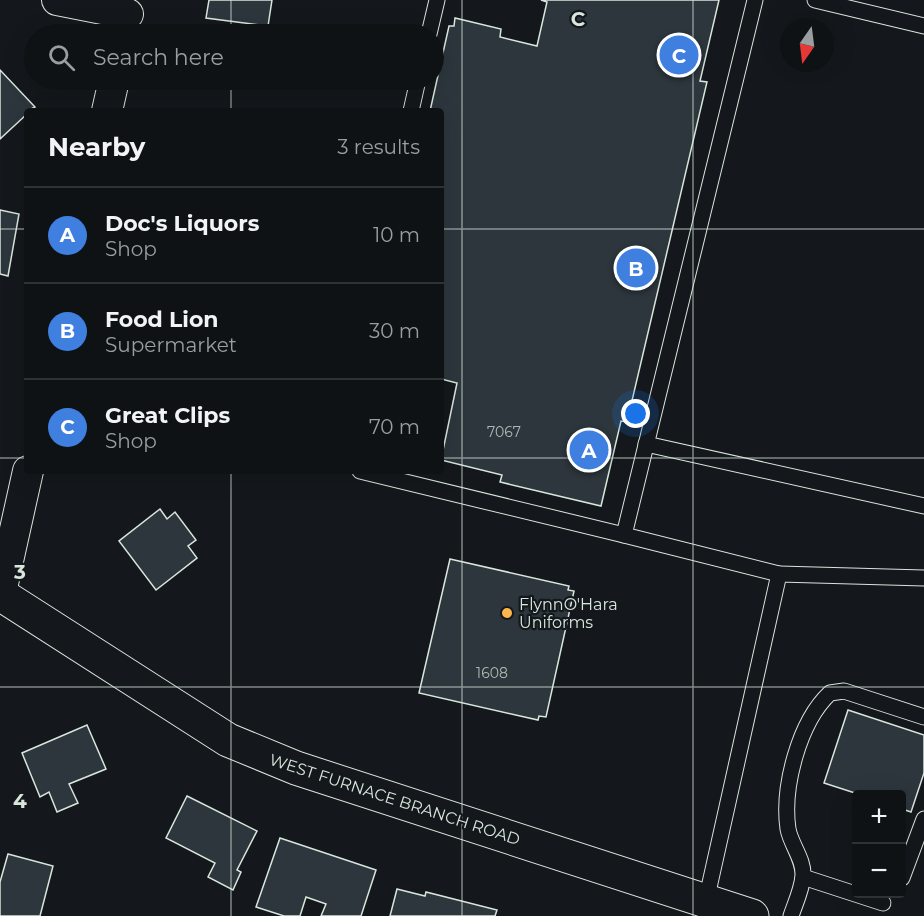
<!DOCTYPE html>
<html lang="en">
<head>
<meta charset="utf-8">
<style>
	body { margin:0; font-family:Montserrat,sans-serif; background:#181b1e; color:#f1f3f6 }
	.controls { position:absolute; right:18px; bottom:18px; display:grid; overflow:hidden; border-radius:6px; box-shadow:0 6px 24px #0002 }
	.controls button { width:54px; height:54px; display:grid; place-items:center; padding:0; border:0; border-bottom:2px solid #2f3234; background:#0f1215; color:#f1f3f6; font:30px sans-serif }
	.compass { position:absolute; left:780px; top:18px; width:54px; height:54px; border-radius:50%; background:#0f1215; box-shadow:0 6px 24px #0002; rotate:194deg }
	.you { position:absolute; left:636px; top:414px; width:21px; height:21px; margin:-15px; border:4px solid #fff; border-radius:50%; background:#1a73e8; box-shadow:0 0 0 9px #1a73e833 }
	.badge { display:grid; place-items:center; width:39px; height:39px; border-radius:50%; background:#db2777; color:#fff; font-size:20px; font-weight:700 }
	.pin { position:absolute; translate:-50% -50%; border:3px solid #fff; box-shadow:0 2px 6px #0006 }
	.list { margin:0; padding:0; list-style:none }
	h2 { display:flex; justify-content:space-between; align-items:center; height:78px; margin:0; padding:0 24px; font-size:26px }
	h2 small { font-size:20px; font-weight:400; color:#9b9ea0 }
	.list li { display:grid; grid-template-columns:39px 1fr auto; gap:18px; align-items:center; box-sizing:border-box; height:96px; padding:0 24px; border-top:2px solid #2f3234 }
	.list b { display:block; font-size:22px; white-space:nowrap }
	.list p { margin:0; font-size:20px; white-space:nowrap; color:#9b9ea0 }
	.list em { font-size:20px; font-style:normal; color:#9b9ea0 }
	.icon { flex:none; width:33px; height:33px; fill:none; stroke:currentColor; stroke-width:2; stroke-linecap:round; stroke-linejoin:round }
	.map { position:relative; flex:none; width:924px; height:916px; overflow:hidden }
	.search { position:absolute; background:#0f1215; box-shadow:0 6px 24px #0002; left:24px; top:24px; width:420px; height:66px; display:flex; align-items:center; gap:15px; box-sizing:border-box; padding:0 21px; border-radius:33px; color:#9b9ea0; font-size:22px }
	.panel { position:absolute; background:#0f1215; box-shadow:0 6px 24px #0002; left:24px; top:108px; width:420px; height:366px; border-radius:6px }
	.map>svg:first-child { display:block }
</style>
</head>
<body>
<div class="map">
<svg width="924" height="916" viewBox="0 0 924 916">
	<rect width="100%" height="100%" fill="#14181c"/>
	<g fill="#2c363c" stroke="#d8e6dc" stroke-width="1.5">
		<polygon points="209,0 272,0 268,26 206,18"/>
		<polygon points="541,0 719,0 700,81 707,82 627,422 621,421 601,506 500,482 502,475 441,460 457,383 441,379 441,111 430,111 449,26 454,26 455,18 501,29 500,37 537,46 547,2"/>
		<polygon points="0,70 35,107 27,111 27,114 0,139"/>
		<polygon points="0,210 19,214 8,276 0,274"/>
		<polygon points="160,509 167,519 175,512 196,540 188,546 197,558 156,590 119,541"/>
		<polygon points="450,559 569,586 568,590 574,591 546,717 539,716 538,720 419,693"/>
		<polygon points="848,710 924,735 924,773 911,812 902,809 902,794 858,794 824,783"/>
		<polygon points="87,725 106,769 69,784 78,803 57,812 49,792 40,797 22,753"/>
		<polygon points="187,796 257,831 237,870 241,872 233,890 208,877 215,863 166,838"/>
		<polygon points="280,838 376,870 361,916 321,916 326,904 306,897 300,916 284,916 256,907"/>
		<polygon points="8,854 53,866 40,916 0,916 0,882"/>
		<polygon points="397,889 425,896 426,892 497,910 495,916 390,916"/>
	</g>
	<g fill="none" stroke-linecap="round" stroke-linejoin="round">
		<g stroke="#d8e6dc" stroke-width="17">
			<g id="service">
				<polyline points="755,0 624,535 779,574"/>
				<polyline points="815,0 924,26"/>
				<polyline points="429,34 437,0"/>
				<polyline points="411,111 418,80"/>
				<polyline points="646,444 924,506"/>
				<polyline points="360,471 624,535"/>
				<polyline points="803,877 883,903"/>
				<polyline points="902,878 924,819"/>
				<polyline points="706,901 779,574 924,578"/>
				<path d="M791,916C795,904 802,889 803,876C804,859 791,845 788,829C782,787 799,722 830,693L844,691L924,717"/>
			</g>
		</g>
		<g stroke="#d8e6dc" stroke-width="32">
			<g id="minor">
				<polyline points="57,0 128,14"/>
				<polyline points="107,111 114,80"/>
				<polyline points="0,597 28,471"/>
			</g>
		</g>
		<g stroke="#d8e6dc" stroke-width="35">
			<polyline id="secondary" points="0,594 228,740 296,768 752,916"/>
		</g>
		<use href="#service" stroke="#14181c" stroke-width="15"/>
		<use href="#minor" stroke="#14181c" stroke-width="30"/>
		<use href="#secondary" stroke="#14181c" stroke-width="33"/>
	</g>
	<path fill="none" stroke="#d8e6dc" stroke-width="1.5" stroke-opacity="0.55" d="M231,0V34M462,0V916M693,0V916M231,80V111M0,229H27M441,229H924M0,458H27M441,458H924M231,471V916M0,687H924"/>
	<circle fill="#ffb74d" stroke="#14181c" stroke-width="2" cx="507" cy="613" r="6"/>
	<g text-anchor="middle" stroke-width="4.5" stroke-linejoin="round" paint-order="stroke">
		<g font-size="14" fill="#adbab4">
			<text x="504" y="437">7067</text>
			<text x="492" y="678">1608</text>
		</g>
		<g font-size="16" fill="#d8e6dc" stroke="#14181c" text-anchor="start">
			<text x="519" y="610">FlynnO'Hara<tspan x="519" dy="18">Uniforms</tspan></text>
		</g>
		<g font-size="16" fill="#d8e6dc" stroke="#14181c">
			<text transform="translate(395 799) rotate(18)" y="6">WEST FURNACE BRANCH ROAD</text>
		</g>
	</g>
	<g font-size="20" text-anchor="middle" font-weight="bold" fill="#d8e6dc" stroke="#14181c" stroke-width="4.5" stroke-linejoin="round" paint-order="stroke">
		<text x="578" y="26">C</text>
		<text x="20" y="579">3</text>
		<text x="20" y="808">4</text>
	</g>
</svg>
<div class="controls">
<button>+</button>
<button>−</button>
</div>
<svg class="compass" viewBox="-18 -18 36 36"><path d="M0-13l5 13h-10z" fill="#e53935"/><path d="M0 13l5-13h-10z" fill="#9b9ea0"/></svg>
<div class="you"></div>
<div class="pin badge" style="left:589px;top:450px;background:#3f7fe0">A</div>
<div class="pin badge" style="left:636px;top:268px;background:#3f7fe0">B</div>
<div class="pin badge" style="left:679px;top:55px;background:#3f7fe0">C</div>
<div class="search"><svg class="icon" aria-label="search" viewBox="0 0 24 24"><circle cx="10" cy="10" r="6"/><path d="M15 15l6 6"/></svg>Search here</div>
<section class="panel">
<h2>Nearby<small>3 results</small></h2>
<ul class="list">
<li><span class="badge" style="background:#3f7fe0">A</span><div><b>Doc's Liquors</b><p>Shop</p></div><em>10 m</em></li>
<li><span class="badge" style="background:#3f7fe0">B</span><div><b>Food Lion</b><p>Supermarket</p></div><em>30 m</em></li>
<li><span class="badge" style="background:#3f7fe0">C</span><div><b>Great Clips</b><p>Shop</p></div><em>70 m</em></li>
</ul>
</section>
</div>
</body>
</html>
